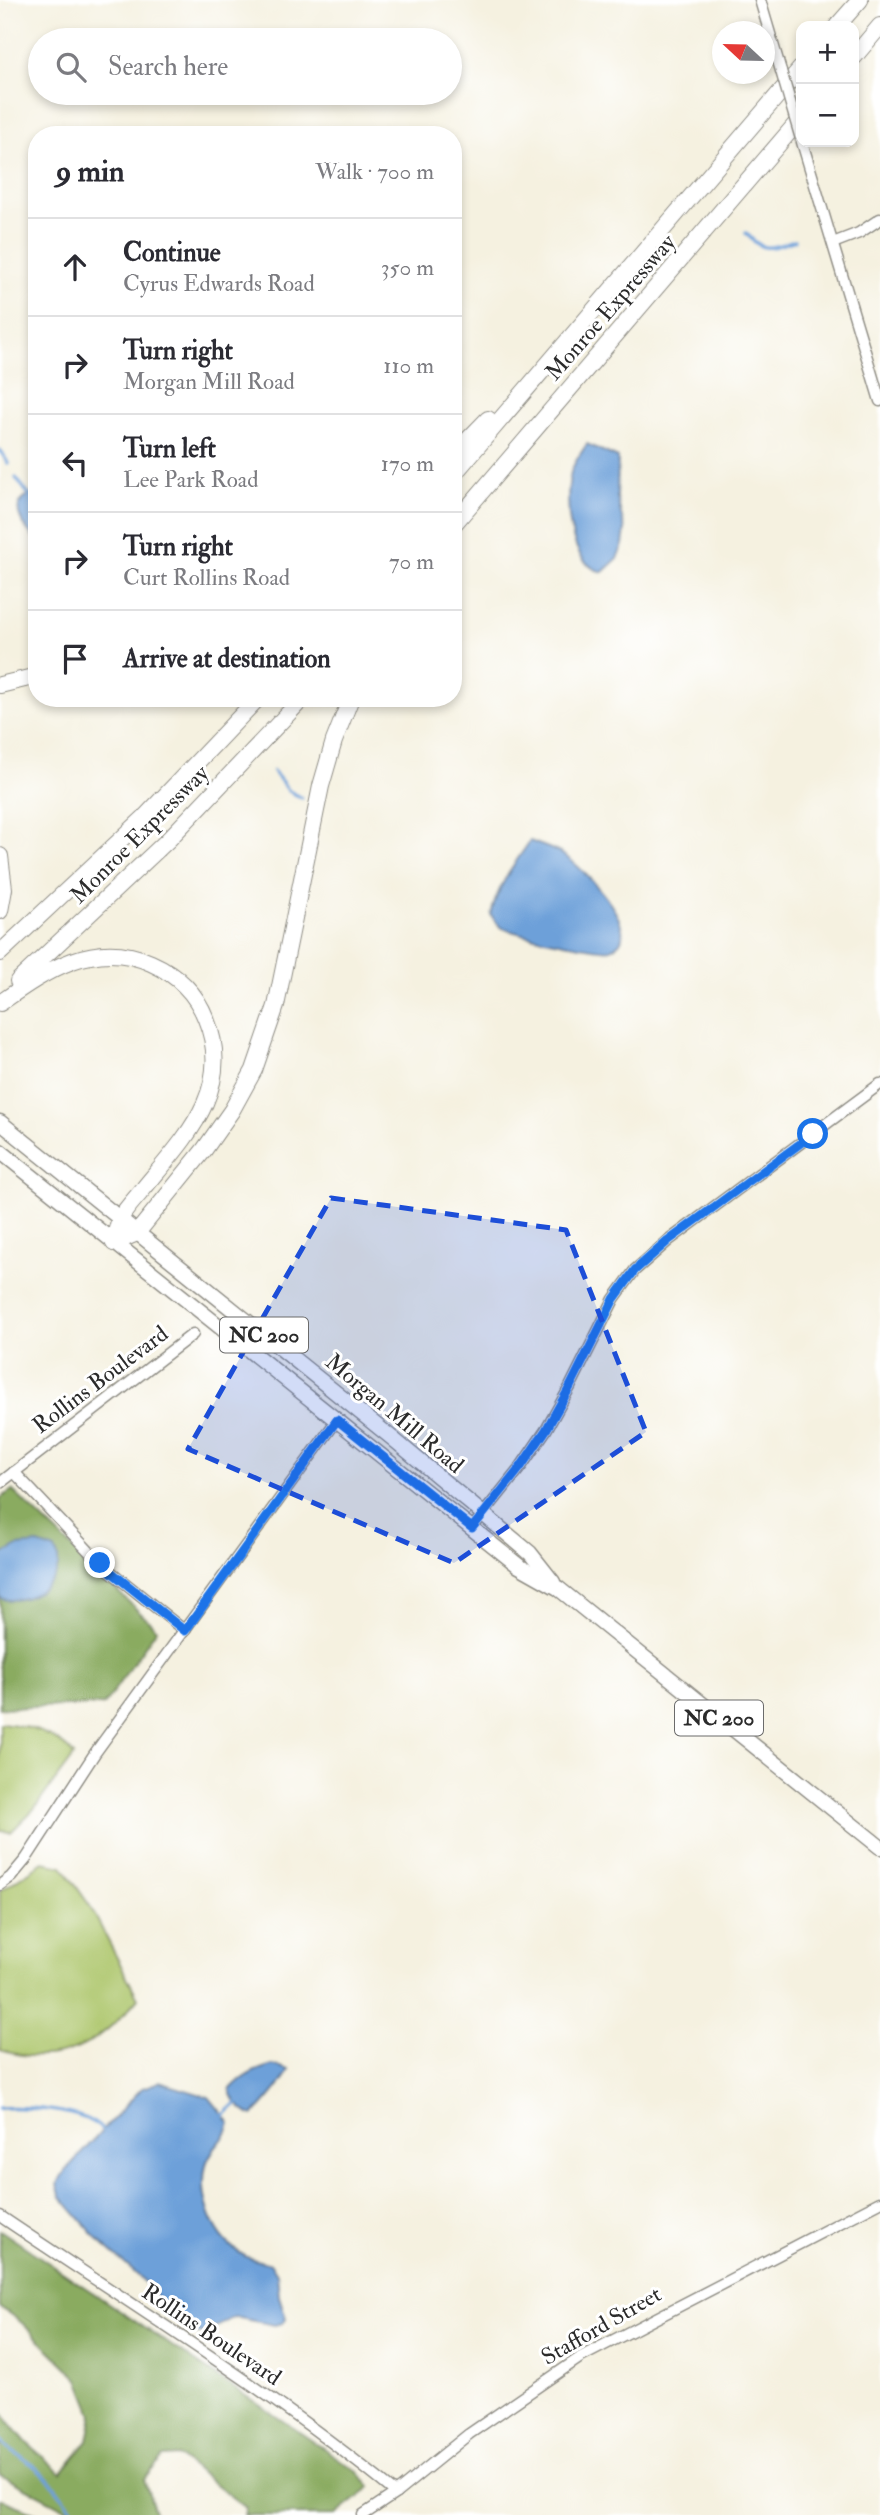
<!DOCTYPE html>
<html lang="en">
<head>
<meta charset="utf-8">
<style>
	body { margin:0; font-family:"IM FELL Double Pica",serif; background:#f2f2f3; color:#2b2b33 }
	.controls { position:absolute; right:21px; top:21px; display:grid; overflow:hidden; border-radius:14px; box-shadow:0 4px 10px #0003 }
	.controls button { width:63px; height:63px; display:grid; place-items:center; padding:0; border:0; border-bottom:2px solid #e1e1e2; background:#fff; color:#2b2b33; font:35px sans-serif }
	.compass { position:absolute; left:712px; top:21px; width:63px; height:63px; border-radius:50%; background:#fff; box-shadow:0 4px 10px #0003; rotate:292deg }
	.stop { position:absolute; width:21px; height:21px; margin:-16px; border:5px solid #1a73e8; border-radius:50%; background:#fff }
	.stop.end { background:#1a73e8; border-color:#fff; box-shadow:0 2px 7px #0008 }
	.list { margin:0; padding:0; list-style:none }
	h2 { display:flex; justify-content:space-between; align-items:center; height:91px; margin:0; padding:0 28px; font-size:30px }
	h2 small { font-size:23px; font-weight:400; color:#7c7c81 }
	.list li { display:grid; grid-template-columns:46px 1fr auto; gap:21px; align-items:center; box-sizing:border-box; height:98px; padding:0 28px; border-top:2px solid #e1e1e2 }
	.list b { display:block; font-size:26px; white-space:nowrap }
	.list p { margin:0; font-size:23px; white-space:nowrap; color:#7c7c81 }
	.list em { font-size:23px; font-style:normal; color:#7c7c81 }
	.icon { flex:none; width:38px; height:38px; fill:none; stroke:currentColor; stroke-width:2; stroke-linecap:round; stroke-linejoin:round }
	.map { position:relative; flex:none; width:880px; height:2515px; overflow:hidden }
	.search { position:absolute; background:#fff; box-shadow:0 4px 10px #0003; left:28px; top:28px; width:434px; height:77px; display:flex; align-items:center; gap:18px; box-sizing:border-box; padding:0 24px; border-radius:38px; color:#7c7c81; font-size:26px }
	.panel { position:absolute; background:#fff; box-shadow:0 4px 10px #0003; left:28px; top:126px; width:434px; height:581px; border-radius:28px }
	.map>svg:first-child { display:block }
</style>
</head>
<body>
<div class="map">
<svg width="880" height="2515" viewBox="0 0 880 2515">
	<rect width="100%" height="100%" fill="#fff"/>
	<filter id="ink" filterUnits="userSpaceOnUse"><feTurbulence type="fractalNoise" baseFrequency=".0143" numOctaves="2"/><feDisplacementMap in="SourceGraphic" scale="14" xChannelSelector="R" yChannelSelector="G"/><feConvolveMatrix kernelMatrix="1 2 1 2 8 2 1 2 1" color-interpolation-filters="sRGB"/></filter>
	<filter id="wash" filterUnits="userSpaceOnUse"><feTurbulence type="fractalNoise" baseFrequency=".00686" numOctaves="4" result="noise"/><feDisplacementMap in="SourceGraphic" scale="28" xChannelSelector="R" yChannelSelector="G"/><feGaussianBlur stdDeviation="1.57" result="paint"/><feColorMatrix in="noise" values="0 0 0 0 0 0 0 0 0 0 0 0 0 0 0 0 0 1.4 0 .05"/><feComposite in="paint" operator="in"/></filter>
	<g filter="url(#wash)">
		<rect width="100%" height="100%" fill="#f5f1e0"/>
		<g fill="#adc66c" stroke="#6c784c" stroke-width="2">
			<path d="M0,1723C27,1725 55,1734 74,1755L34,1809L11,1832L0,1831Z"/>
			<path d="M43,1862L62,1866L90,1906L138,1998C100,2044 61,2069 0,2050V1891Z"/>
		</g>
		<g fill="#8aab60" stroke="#5a6b46" stroke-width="2">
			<polygon points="12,1490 157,1629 104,1705 0,1708 0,1499"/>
			<polygon points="0,2230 357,2471 371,2487 336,2515 244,2515 246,2508 178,2456 163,2457 144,2479 156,2515 77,2515 0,2475 0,2411 26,2442 61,2473 88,2441 93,2414 79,2379 22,2323 0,2307"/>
			<polygon points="0,2499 41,2515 0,2515"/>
		</g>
		<g fill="#6da0d9" stroke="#4c6682" stroke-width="2">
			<path d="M587,444L618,458L617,498L625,530L623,545L617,559L603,572C568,565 564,501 571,472C574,462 581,453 587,444Z"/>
			<path d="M37,491V541C29,532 11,513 22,500C25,497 33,494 37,491Z"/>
			<path d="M530,841C542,846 554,849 565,856C582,867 634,921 620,942C619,944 613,948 611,949C603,952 509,933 501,927C497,924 494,919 491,915C497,887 514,864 530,841Z"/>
			<path d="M38,1544L55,1550C71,1579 25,1608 0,1598V1556L18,1546Z"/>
			<path d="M273,2065L289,2070C286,2079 260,2109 252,2116C242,2110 232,2102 230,2090C242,2076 255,2070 273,2065Z"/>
			<path d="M159,2082L209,2097L230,2123C227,2140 209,2149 206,2165C198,2199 215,2240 245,2256C254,2261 263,2261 271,2264L277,2274L279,2296L286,2318L283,2323L275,2325L234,2317L208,2332L195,2334L176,2320L141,2278L101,2243L61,2197C56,2186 58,2181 65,2171L142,2088Z"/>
		</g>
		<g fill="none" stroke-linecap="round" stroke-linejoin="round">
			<g stroke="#6da0d9" stroke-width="3.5">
				<path d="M746,233C764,254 770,248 795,240"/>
				<polyline points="0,450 8,463"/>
				<polyline points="16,478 30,496"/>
				<polyline points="273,771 289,791 302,798"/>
				<path d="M0,2108C22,2106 71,2110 90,2121C95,2123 100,2128 104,2131"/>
				<polyline points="219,2116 224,2115 238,2102"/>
				<polyline points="0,2440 5,2447 32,2464 57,2488 76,2515"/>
			</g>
		</g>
	</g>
	<g filter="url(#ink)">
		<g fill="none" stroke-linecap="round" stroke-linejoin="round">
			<g stroke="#908e86" stroke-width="13">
				<g id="minor">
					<polyline points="760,0 781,71"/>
					<polyline points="802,142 880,401"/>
					<polyline points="833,243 859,233 880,219"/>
					<polyline points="14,1472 100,1563 185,1631"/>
					<polyline points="0,1483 193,1334"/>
					<polyline points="472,1528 520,1468 546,1430 570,1387 614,1299 635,1270 668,1241 880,1084"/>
					<polyline points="0,1885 11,1877 26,1859 95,1753 337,1420"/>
					<path d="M0,2216C133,2306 272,2391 396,2493"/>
					<polyline points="363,2515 396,2493 469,2434 581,2357 880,2202"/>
				</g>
			</g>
			<g stroke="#908e86" stroke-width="17">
				<g id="major">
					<polyline points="0,1122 392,1438 530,1553 553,1582"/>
					<polyline points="0,1151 519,1566 558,1588 880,1847"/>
				</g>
			</g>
			<g stroke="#908e86" stroke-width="18">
				<g id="highway">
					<polyline points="837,26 860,0"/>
					<polyline points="854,57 880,26"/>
					<polyline points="453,455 488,419"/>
					<polyline points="453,475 801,68"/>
					<polyline points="453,525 801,118"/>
					<polyline points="0,685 37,676"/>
					<polyline points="0,856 4,889 0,911"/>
					<polyline points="0,953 145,817 258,698"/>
					<polyline points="18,981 168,840 303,698"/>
					<path d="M0,1003C46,971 94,937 151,963C176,974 196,993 206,1019C235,1089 185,1138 144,1188C137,1197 127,1207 121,1217C117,1224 116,1235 114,1243"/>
					<polyline points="114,1243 137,1233 204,1150 232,1110 254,1070 276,1006 321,786 334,741 351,698"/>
				</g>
			</g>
			<use href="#minor" stroke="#fff" stroke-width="10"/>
			<use href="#major" stroke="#fff" stroke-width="14"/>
			<use href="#highway" stroke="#fff" stroke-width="16"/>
			<g stroke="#908e86" stroke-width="13" stroke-linecap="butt">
				<polyline id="minor-bridge" points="781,71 801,139"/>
			</g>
			<use href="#minor-bridge" stroke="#fff" stroke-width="10"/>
		</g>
	</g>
	<g fill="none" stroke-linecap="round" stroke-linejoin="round" filter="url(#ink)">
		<polyline stroke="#1a73e8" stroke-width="9" points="100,1563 185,1631 337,1420 472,1528 520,1468 546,1430 570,1387 614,1299 635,1270 668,1241 813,1134"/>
	</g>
	<path fill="#1d4ed8" fill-opacity="0.2" stroke="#1d4ed8" stroke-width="5" stroke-dasharray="14 9" stroke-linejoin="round" d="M331,1198L566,1230L646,1432L454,1563L188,1449Z"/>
	<g text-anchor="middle" stroke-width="6" stroke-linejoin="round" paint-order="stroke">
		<g fill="#fff" stroke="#6b6b6b" stroke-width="2">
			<rect x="220" y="1317.5" width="88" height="35" rx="5"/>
			<rect x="675" y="1700.5" width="88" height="35" rx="5"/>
		</g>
		<g font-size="21" font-weight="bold" fill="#2b2b2b">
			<text x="264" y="1342">NC 200</text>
			<text x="719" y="1725">NC 200</text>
		</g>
		<g font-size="23" fill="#2b2b2b" stroke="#fff">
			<text transform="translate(610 307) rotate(-49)" y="8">Monroe Expressway</text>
			<text transform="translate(139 834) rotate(-45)" y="8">Monroe Expressway</text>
			<text transform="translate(100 1379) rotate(-37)" y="8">Rollins Boulevard</text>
			<text transform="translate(395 1413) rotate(40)" y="8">Morgan Mill Road</text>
			<text transform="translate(601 2325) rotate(-30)" y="8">Stafford Street</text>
			<text transform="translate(212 2334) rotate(34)" y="8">Rollins Boulevard</text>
		</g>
	</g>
</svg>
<div class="controls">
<button>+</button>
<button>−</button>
</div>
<svg class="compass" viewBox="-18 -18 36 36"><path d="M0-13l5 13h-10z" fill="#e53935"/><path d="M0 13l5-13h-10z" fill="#7c7c81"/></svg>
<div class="stop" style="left:813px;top:1134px"></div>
<div class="stop end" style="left:100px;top:1563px"></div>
<div class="search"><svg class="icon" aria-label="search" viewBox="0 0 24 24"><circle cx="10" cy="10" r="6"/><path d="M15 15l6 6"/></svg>Search here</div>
<section class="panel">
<h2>9 min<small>Walk · 700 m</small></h2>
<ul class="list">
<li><svg class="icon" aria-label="ahead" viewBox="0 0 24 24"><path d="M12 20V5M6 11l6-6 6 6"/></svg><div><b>Continue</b><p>Cyrus Edwards Road</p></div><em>350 m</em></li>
<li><svg class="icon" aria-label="right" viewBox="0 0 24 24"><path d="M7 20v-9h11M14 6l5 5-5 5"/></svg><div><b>Turn right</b><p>Morgan Mill Road</p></div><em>110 m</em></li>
<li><svg class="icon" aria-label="left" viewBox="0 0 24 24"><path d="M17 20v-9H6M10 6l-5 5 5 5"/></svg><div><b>Turn left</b><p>Lee Park Road</p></div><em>170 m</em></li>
<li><svg class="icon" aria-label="right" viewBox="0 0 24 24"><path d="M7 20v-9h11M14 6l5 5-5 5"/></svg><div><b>Turn right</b><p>Curt Rollins Road</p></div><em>70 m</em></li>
<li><svg class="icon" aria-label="arrive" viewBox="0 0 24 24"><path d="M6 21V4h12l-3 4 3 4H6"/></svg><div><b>Arrive at destination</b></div></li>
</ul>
</section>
</div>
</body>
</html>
